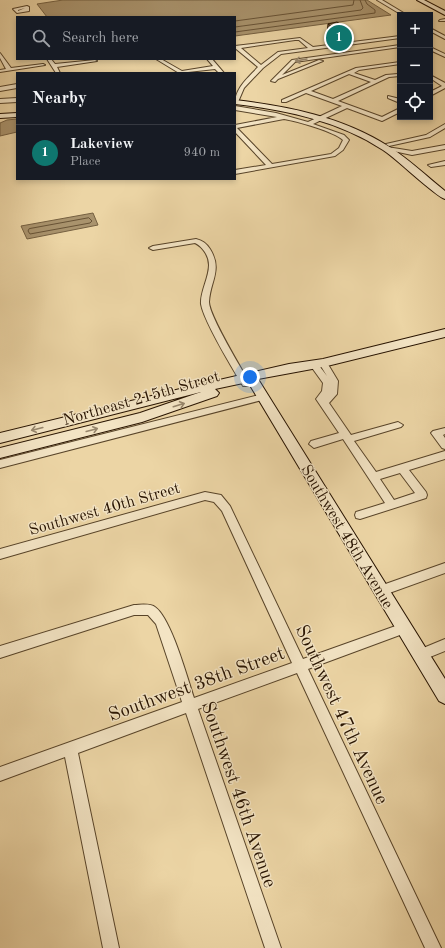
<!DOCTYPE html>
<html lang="en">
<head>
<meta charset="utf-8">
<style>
	body { margin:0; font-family:"Old Standard TT",serif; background:#242831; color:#f1f3f6 }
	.controls { position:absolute; right:12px; top:12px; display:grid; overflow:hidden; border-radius:0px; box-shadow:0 2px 6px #0003 }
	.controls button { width:36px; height:36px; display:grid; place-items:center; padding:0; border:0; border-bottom:1px solid #363941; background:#171b24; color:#f1f3f6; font:20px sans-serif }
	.you { position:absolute; left:250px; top:377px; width:14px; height:14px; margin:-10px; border:3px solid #fff; border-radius:50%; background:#1a73e8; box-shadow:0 0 0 6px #1a73e833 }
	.badge { display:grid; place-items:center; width:26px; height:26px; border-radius:50%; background:#0f766e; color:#fff; font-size:13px; font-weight:700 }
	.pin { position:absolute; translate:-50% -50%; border:2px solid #fff; box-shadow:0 1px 4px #0006 }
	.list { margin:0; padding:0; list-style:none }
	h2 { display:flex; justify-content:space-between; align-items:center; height:52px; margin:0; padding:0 16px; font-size:17px }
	h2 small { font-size:13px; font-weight:400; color:#9ea1a6 }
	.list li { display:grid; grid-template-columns:26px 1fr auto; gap:12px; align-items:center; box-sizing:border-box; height:56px; padding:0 16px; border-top:1px solid #363941 }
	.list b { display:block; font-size:15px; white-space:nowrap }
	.list p { margin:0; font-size:13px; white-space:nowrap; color:#9ea1a6 }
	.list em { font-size:13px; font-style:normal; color:#9ea1a6 }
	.icon { flex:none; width:22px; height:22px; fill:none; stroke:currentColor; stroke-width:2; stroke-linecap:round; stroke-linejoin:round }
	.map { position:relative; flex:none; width:445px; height:948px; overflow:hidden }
	.search { position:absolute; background:#171b24; box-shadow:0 2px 6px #0003; left:16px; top:16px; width:220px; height:44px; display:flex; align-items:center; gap:10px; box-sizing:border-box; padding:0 14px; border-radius:0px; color:#9ea1a6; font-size:15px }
	.panel { position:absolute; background:#171b24; box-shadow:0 2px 6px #0003; left:16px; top:72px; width:220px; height:108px; border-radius:0px }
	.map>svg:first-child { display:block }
</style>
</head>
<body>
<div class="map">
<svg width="445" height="948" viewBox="0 0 445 948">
	<rect width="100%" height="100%" fill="#ecd5a5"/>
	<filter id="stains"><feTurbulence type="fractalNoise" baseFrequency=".005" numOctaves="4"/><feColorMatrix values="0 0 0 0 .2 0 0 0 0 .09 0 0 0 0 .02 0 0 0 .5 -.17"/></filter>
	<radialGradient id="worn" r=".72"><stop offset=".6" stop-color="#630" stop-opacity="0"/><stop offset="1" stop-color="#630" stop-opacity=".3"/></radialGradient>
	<g fill="#a9936d" stroke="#756041">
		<polygon points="63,0 367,0 391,15 235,36 235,17 47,17 37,4"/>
		<polygon points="17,119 17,132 0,136 0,123 7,120"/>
		<polygon points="93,213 98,225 27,239 21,226"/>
	</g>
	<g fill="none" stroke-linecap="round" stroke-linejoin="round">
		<g stroke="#685336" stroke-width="1">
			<polyline points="235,21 353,5 354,0"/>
			<polyline points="235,27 361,10 363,8 360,0"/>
			<polyline points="235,32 375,13 375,10 367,4 365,0"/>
			<polygon points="89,218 92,221 90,223 30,234 28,231 29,229"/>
		</g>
		<g stroke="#584429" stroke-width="2">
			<g id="street">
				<polygon points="377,0 382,0 407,15 402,15"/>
				<path d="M27,6L29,7V11L17,13L13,9ZM25,8L18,11V10Z"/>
				<polygon points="445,19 445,21 439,21 440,20"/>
				<polygon points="430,28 445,36 445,39 430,31"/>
				<path d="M400,36V38L281,54L263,68L244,88L238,102L235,104C235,88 248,78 258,67L235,48V46L300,38L313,47ZM295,40H299L308,48L278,52L261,65L241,48Z"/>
				<polygon points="400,45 400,47 295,62 282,75 319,60 323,61 278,79 275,82 271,81 292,60"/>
				<polygon points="430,47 445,54 445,57 430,50"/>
				<polygon points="0,53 11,68 43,64 45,65 0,72 0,70 6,69 0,58"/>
				<polygon points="47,59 51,59 55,64 95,60 97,61 57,67 60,73 56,73"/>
				<polygon points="156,59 161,59 182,71 213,66 207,59 212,59 224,73 219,73 215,69 179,73"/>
				<path d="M400,62V64L359,70L354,73L375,80L386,75L398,74L400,76L389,77L338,101L382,117L400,108V112L382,121L347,108L313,124L344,135L349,140L343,150L335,156L235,174V170L266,165L235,132V125L277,117L235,110V106L276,113L308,122L342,106L306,93L286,102H282V100L356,68ZM349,74L371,82L333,99L311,91ZM284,119C297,121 335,132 343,140L339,148L331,154L272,164L237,128Z"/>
				<polygon points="430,75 445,83 445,88 430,96 430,92 442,86 430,78"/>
				<polygon points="17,84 17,88 0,91 0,87"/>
				<polygon points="388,96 400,99 400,103 388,98"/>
				<polygon points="17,98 17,102 0,103 0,99"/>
				<polygon points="445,124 445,128 430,137 389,146 386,144 426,135"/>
				<polygon points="445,145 445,149 412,155 384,149 387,147 412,151"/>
				<polygon points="445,161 445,165 431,167 428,165"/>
				<path d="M196,239C203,241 206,243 210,249C223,270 210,281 209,302C209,316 242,369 250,384L249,386H243C233,369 204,322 201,304C200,292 209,278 209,265C209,256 203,247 195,243L153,250L149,248L153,246Z"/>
				<path d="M323,360L326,361L338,381L337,394L329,403L351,435L398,422L403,425L401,427L354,441L376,472L445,451V459L409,470L426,492L427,495L426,498L360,519L356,518L355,515L356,512L385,503L343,439L314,448L309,444L311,441L339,433L316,399L322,391L323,383L310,365L314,362L317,363L327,376L319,363ZM400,473L415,493L394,500L380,479Z"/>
				<polygon points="263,394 266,395 268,397 266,399 0,468 0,460"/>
				<polygon points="445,428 445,434 443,435 445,438 445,449 442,448 431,433 433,431"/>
				<path d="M205,492L221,495L230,506L303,659L404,623L408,624L410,628L408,632L308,669L441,948H425L297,673L198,709L281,948H265L186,713L78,753L119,948H103L65,757L0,781V767L182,702L156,624L148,615H134L0,658V646L134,605C140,605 150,603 155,607C171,618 187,677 194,698L292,663L222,511L214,502L205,500L0,559V549Z"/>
				<polygon points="445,563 445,573 381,596 377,595 375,591 377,587"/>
				<polygon points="445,639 445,651 420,661 416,659 414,655 416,651"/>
			</g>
		</g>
		<g stroke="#271300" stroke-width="2">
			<g id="secondary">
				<polygon points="417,0 424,0 445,11 445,15"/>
				<path d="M235,100C287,106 343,117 388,146C409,159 426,176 445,191V199C435,196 397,159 383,150C339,121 286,110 235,104Z"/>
				<polygon points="17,113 17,117 0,118 0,114"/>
				<polygon points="445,329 445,337 323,367 258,379 445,679 445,704 439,701 248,382 215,389 219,393 217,396 142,422 0,458 0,448 140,413 201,392 0,443 0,433 180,389 289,364 323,359"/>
			</g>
		</g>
		<use href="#street" fill="#f3e4c4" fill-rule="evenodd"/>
		<use href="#secondary" fill="#f3e4c4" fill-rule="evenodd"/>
	</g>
	<polygon fill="#79674a" stroke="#271300" points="328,24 349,30 348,41 337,42 327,35"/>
	<polygon fill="#63543c" stroke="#271300" points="349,30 348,41 337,42 338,31"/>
	<polygon fill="#8d7856" stroke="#271300" points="337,22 349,30 338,31 328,24"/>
	<defs><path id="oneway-shaft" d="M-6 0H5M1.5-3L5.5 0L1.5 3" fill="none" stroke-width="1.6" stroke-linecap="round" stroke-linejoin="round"/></defs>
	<g stroke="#97866c">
		<use href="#oneway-shaft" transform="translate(301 60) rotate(170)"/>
		<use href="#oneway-shaft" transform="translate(179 405) rotate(-17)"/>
		<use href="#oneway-shaft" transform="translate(37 429) rotate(166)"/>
		<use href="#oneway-shaft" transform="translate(92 430) rotate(-15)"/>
	</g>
	<g text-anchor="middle" stroke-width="3" stroke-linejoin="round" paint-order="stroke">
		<g font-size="16" fill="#271300" stroke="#f3e4c4">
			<text transform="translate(141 397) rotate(-16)" y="6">Northeast 215th Street</text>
			<text transform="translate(104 508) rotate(-16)" y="6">Southwest 40th Street</text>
			<text transform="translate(348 536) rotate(59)" y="6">Southwest 48th Avenue</text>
		</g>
		<g font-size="19" fill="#271300" stroke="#f3e4c4">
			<text transform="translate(196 683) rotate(-20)" y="7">Southwest 38th Street</text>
			<text transform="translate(343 714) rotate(65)" y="7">Southwest 47th Avenue</text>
			<text transform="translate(240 794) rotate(71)" y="7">Southwest 46th Avenue</text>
		</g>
	</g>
	<rect width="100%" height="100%" filter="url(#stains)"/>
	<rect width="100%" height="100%" fill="url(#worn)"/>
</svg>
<div class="controls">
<button>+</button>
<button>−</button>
<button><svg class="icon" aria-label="locate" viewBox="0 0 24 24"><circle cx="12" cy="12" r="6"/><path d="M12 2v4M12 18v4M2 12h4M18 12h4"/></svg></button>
</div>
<div class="you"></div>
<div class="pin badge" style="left:339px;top:38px">1</div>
<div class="search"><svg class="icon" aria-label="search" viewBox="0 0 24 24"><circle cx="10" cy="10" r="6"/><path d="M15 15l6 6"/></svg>Search here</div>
<section class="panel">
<h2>Nearby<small></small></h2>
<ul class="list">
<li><span class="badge">1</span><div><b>Lakeview</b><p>Place</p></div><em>940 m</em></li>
</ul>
</section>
</div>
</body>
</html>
